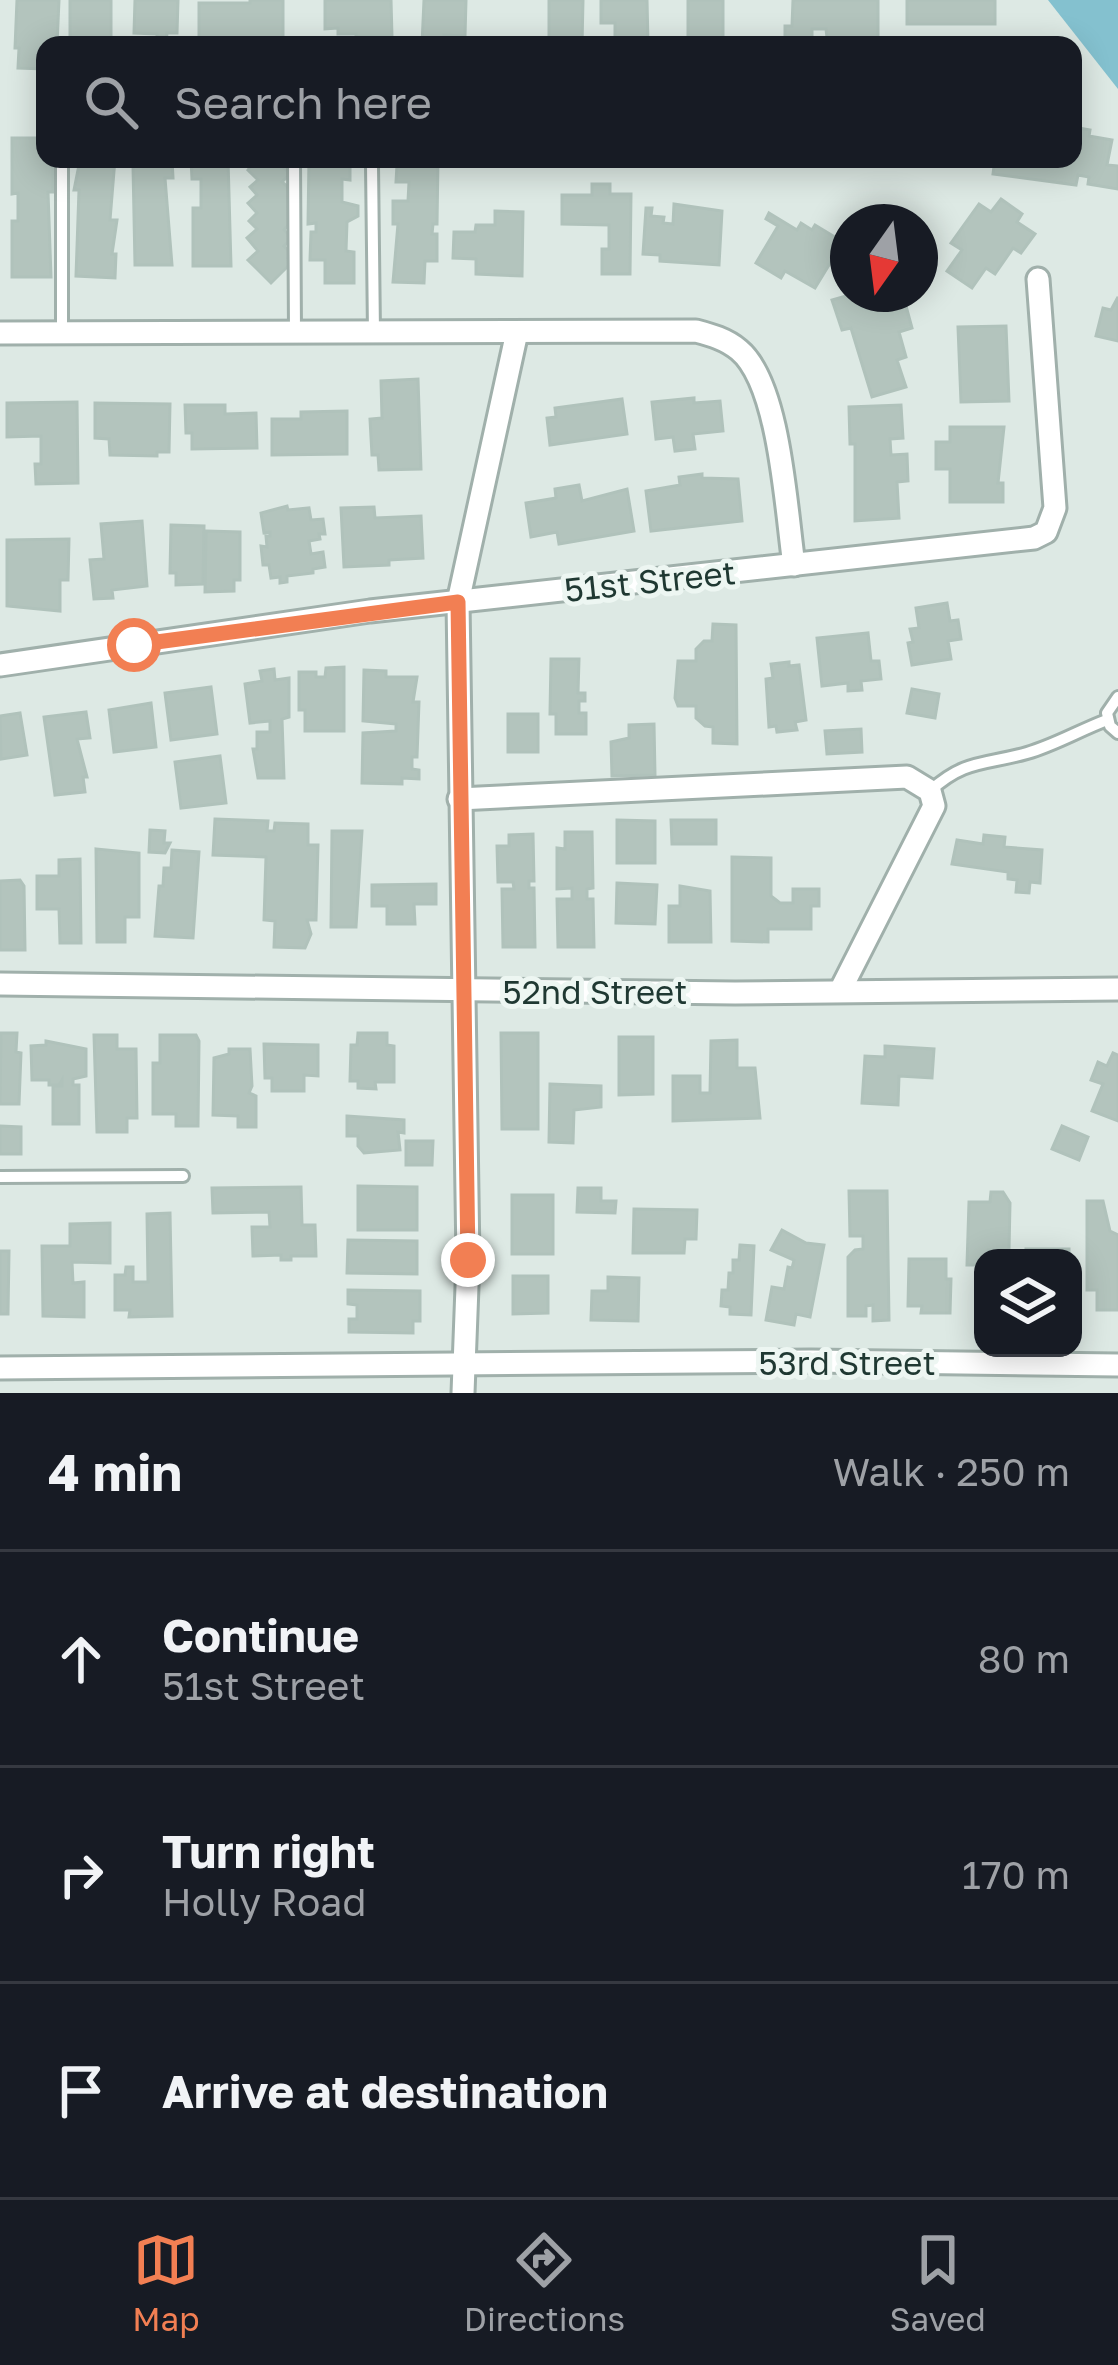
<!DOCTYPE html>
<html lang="en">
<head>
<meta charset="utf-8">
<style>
	body { margin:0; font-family:"Golos Text",sans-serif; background:#242831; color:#f1f3f6 }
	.controls { position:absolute; right:36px; bottom:36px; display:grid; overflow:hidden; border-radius:24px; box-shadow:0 6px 30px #0003 }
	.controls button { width:108px; height:108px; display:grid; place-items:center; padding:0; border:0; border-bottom:3px solid #363941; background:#171b24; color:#f1f3f6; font:60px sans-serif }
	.compass { position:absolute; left:830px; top:204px; width:108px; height:108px; border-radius:50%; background:#171b24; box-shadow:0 6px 30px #0003; rotate:194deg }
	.stop { position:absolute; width:36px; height:36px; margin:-27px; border:9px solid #f27f53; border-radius:50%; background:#fff }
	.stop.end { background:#f27f53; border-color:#fff; box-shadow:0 3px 12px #0008 }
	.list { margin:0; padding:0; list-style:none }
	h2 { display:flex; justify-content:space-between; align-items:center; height:156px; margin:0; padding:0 48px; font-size:51px }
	h2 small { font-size:39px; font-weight:400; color:#9ea1a6 }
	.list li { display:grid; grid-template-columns:78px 1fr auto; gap:36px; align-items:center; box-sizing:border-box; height:216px; padding:0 48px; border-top:3px solid #363941 }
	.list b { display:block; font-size:45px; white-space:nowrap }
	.list p { margin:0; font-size:39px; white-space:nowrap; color:#9ea1a6 }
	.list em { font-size:39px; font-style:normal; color:#9ea1a6 }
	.icon { flex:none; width:66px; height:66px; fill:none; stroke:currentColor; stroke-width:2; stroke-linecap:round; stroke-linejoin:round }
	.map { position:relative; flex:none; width:1118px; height:1393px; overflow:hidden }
	.search { position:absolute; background:#171b24; box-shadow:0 6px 30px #0003; left:36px; right:36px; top:36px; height:132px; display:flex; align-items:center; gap:30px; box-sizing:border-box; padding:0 42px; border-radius:24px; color:#9ea1a6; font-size:45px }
	.sheet { height:804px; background:#171b24 }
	nav { display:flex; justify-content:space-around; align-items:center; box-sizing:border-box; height:168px; border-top:3px solid #363941; background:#171b24; font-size:33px; color:#9ea1a6 }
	nav a { display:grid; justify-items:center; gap:6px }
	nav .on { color:#f27f53 }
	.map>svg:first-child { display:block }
</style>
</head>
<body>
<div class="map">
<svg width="1118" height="1393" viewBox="0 0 1118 1393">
	<rect width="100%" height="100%" fill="#dde9e4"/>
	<polygon fill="#84c1cf" points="1048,0 1118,0 1118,89"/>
	<g fill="#b3c4bd" stroke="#b0c2bb" stroke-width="3">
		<polygon points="17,0 59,0 57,45 45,45 45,69 18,68 19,48 15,48"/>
		<rect x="70" y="0" width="41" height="45"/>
		<polygon points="135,0 178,0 177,33 167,33 166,45 157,45 157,34 134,33"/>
		<polygon points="250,0 283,0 283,45 199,45 199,3 250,3"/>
		<polygon points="325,0 391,0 392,37 356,37 356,34 338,34 338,28 325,29"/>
		<polygon points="424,0 466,0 465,36 444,35 444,45 422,45"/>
		<polygon points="549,0 583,0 582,45 549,45"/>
		<polygon points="601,0 647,0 648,44 615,44 615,23 601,23"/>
		<polygon points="688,0 723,0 723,45 684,45 688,45"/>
		<polygon points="793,0 878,0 878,45 828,45 826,29 812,29 812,45 785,45 785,26 792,26"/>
		<rect x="907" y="0" width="88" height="24"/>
		<polygon points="1073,127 1090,130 1089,136 1112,140 1107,165 1118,166 1118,189 1088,184 1089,177 1078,175 1076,185 993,174 995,159 1073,159"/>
		<polygon points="12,138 45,138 45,159 53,159 53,192 48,192 51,277 12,277 12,221 18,221 18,193 12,194"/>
		<polygon points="115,159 110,220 117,220 112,254 116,254 115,278 76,276 79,190 74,190 80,160 75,159"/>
		<polygon points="151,159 172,159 173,178 165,178 172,265 135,265 133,166 151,166"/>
		<polygon points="191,159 228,159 231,266 193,266 193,208 201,208 201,179 192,179"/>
		<polygon points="256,159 289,159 282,166 290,174 282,182 290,189 289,224 284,230 292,238 284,246 292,254 288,258 292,262 271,283 248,260 258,251 247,238 257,229 249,221 257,213 248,203 257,195 250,187 258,180 248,170"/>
		<polygon points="309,159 360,159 360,164 350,164 350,180 342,179 342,202 358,206 358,216 347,222 346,251 354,252 354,283 325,283 325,260 310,260 311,232 316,232 316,223 308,224"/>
		<polygon points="383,159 438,159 437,224 433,224 432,234 437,234 437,261 425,261 424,283 393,282 398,224 393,224 393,201 408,201 409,182 396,182 397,165 383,164"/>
		<polygon points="592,184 610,184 610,194 631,194 630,274 602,274 602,249 609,249 609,225 562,224 562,195 592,195"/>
		<polygon points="1001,199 1022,214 1017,222 1035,234 1021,253 1013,248 995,274 986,268 972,288 947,271 962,250 951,243 979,204 991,212"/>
		<polygon points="674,204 722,211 719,265 660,261 660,255 643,254 646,208 652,208 651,216 664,217 663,223 673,224"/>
		<polygon points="495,211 523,212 522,276 476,274 476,259 453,258 454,232 475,232 476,225 495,225"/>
		<polygon points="769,213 797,230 801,223 812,230 815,225 843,242 815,288 785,271 781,278 756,263 778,226 766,219"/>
		<polygon points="853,294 896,294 900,308 906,306 912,328 899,332 906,357 897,360 906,387 872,397 851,328 842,330 832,300"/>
		<polygon points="1118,297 1118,341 1096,336 1103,308 1111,310"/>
		<polygon points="1006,326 1009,401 961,402 958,327"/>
		<polygon points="418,379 421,469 379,470 378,455 372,455 370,419 382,418 381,381"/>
		<polygon points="694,398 694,403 720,401 723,431 693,434 695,449 675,451 673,437 656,439 652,402"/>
		<polygon points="622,399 627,434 550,445 547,418 556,417 555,408"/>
		<polygon points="77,402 78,483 36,484 35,464 41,464 41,436 7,437 7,403"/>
		<polygon points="95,403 170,404 169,452 157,452 157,456 110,455 109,439 95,438"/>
		<polygon points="185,405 225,405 225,414 256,413 257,448 192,449 192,433 186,433"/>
		<polygon points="901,405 903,438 890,439 891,455 907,454 908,481 897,482 899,518 855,521 855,444 850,444 849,407"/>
		<polygon points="347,411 347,454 272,455 272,419 301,419 301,412"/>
		<polygon points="950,427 1004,427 998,483 1003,483 1003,502 950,502 950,469 936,469 936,442 950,442"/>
		<polygon points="702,474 702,478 738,479 742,521 651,531 646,491 680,485 679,477"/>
		<polygon points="579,485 582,501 627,489 634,531 559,544 557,532 531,537 526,503 556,498 555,489"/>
		<polygon points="287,506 288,510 309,508 311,520 323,519 325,534 319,534 320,539 309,541 311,554 323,552 325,567 313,569 313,573 287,576 287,582 280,583 280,577 271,578 269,565 263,565 261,546 267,547 266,536 270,536 270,532 264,533 261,513"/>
		<polygon points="374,507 375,518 421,516 423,558 389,560 389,565 344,567 341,508"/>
		<polygon points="142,521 147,586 112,590 113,598 94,599 90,560 104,559 101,524"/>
		<polygon points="171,525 204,526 203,584 176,585 176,573 170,573"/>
		<polygon points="206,531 240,532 240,580 234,580 234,591 205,592"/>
		<polygon points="69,539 68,580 60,580 60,611 7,606 7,540"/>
		<polygon points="947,603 950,621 958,620 961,639 948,641 951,659 912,665 908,643 913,642 910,629 919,628 916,608"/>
		<polygon points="713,624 736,625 737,744 713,743 713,727 705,726 696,718 696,706 678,706 675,698 678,661 696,661 696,649 704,641 712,641"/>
		<polygon points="868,633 871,661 879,661 881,679 861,681 862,690 848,691 848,683 822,686 817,638"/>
		<polygon points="551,659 579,659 578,693 585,693 585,701 579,701 579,713 586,713 586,734 556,734 556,714 550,714"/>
		<polygon points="789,662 789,666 799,665 806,720 795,722 797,730 777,732 776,726 769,727 766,679 773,678 771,664"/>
		<polygon points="344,667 344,731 305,731 305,710 299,710 299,672 316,672 316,677 325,677 326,668"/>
		<polygon points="274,669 275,680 289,678 289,717 282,719 284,778 258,778 253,749 257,749 257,732 270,732 270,721 250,723 245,684 262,681 260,671"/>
		<polygon points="364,670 386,671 386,677 417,677 413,702 419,702 417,757 412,757 412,769 419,770 419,779 402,778 402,784 362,783 363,733 396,731 396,724 363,721"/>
		<polygon points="211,687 217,734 171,740 165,693"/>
		<polygon points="912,689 939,694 935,718 907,713"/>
		<polygon points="151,703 156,747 114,752 109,710"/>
		<polygon points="86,712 90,738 77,739 87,777 83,777 85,792 55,795 44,717"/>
		<polygon points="20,713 27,755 1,759 0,716"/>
		<rect x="508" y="714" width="30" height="38"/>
		<polygon points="654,724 655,775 612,776 611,742 629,738 629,725"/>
		<polygon points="861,729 862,752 827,754 825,731"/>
		<polygon points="220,756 226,803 181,808 175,762"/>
		<polygon points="215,819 268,821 267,831 274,831 275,823 308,824 308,845 318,845 316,920 307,920 311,934 305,948 274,947 275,921 264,920 266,857 213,855"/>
		<polygon points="617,820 655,821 655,863 617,863"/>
		<polygon points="671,820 716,820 716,844 672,844"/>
		<polygon points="150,830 165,831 164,843 170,843 165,853 149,852"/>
		<polygon points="332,831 362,831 356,927 331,927"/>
		<polygon points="565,832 592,832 593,888 587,889 587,899 593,899 594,947 558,947 557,899 572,899 572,888 557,889 557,848 565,849"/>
		<polygon points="533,834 534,881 529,881 529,888 534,888 535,947 503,947 502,889 514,889 513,882 498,882 497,846 509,846 509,835"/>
		<polygon points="984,835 1005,837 1004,847 1042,850 1040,883 1030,882 1029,893 1016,892 1017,880 1008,879 1008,872 952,864 957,840 983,844"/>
		<polygon points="96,849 139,853 139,917 125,917 125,942 97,942"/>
		<polygon points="172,850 199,852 193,938 155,936 159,886 163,886 164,868 171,868"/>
		<polygon points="732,857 771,858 771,896 780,903 793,903 793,889 819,889 819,906 811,906 811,929 768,929 768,942 732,941"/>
		<polygon points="80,859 81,943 60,943 59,909 37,909 37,876 59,876 59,860"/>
		<polygon points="20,880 24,886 25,950 0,950 0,881"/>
		<polygon points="617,883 657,885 655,924 616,923"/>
		<polygon points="436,884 436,904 414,904 415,924 387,924 387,906 372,906 372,885"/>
		<polygon points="680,886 710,891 711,942 669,942 669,906 680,906"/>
		<polygon points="1,1033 17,1033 16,1052 21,1053 19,1104 0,1104"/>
		<polygon points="358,1033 387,1033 387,1045 394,1046 394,1082 375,1082 376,1089 358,1088 358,1081 350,1081 351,1045 357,1045"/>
		<polygon points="501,1033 538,1033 538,1129 502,1129"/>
		<polygon points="94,1035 117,1035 117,1049 136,1049 137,1118 127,1118 127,1132 97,1132"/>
		<polygon points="160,1035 196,1035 199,1041 198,1126 176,1126 176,1114 153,1114 153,1063 160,1063"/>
		<polygon points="619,1037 653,1037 653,1094 619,1095"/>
		<polygon points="737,1040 737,1068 755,1068 760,1118 673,1121 673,1076 700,1076 700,1093 710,1093 711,1041"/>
		<polygon points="46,1041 86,1049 86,1076 73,1079 73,1085 79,1085 79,1124 53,1124 53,1086 62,1086 62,1080 59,1085 49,1085 49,1080 32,1080 31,1046 46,1045"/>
		<polygon points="264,1044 318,1045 318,1076 304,1075 304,1091 272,1091 272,1078 265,1078"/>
		<polygon points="885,1046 934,1049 932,1078 899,1076 898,1105 862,1103 865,1056 885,1057"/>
		<polygon points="229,1049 250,1049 252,1086 249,1093 256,1096 256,1127 238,1127 238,1116 213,1115 214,1058 229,1054"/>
		<polygon points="1113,1053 1118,1055 1118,1121 1092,1111 1103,1084 1091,1080 1098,1062 1107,1066"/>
		<polygon points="550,1084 601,1086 601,1107 574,1110 573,1143 549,1142"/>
		<polygon points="347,1116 404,1120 404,1133 398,1132 400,1150 364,1153 358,1146 358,1136 347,1136"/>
		<polygon points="0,1126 21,1127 21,1154 0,1154"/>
		<polygon points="1062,1126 1088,1137 1079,1160 1052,1149"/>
		<polygon points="406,1141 433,1141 432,1165 406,1165"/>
		<polygon points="358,1186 417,1187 417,1230 358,1230"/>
		<polygon points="301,1187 302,1225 315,1225 316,1256 291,1256 291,1260 281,1260 281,1255 253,1256 252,1227 270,1227 269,1212 213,1213 212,1188"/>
		<polygon points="578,1188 601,1188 601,1201 616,1201 615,1213 577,1212"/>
		<polygon points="849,1191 887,1191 889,1320 873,1321 873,1305 866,1306 866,1316 848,1316 848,1257 855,1250 863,1249 863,1236 850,1236"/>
		<polygon points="991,1192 1003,1192 1010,1203 1009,1250 988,1250 983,1265 967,1265 969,1202 990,1202"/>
		<rect x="512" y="1195" width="41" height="59"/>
		<polygon points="1087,1201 1103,1201 1110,1231 1118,1235 1118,1310 1097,1310 1097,1290 1087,1290"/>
		<polygon points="634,1209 697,1210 696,1239 685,1239 684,1253 633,1253"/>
		<polygon points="170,1213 172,1316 129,1317 130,1310 115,1310 115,1275 125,1275 126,1267 133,1267 133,1282 148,1282 147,1214"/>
		<polygon points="110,1223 110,1263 72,1262 73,1283 84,1282 84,1317 43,1316 42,1246 70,1246 70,1224"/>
		<polygon points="782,1230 806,1243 824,1245 810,1317 796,1314 794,1325 766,1320 772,1287 784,1289 788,1267 792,1268 794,1260 771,1250"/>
		<polygon points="348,1240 417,1241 417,1274 347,1273"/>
		<polygon points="740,1245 754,1246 751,1315 730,1314 730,1307 721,1306 722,1290 728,1290 729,1273 733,1273 733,1260 739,1260"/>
		<rect x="1026" y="1249" width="43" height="9"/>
		<polygon points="0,1251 9,1251 8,1314 0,1314"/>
		<polygon points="909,1259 946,1259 946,1279 951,1279 950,1313 921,1313 922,1306 908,1306"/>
		<polygon points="513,1276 548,1276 548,1313 513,1314"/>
		<polygon points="608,1277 639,1278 638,1321 591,1320 592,1291 608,1291"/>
		<polygon points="348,1290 420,1291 420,1321 413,1321 413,1333 349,1332 349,1319 357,1319 357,1305 348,1304"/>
	</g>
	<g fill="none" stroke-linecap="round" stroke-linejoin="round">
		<g stroke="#a0b0ab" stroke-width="16">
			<g id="service">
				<polyline points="62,159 62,332"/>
				<polyline points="294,159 295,332"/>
				<polyline points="372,165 374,333"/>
				<polyline points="1118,697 1107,713 1110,726 1118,733"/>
				<path d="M930,791C965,759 985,765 1027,753C1055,745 1080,730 1107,720"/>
				<polyline points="0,1177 183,1176"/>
			</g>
		</g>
		<g stroke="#a0b0ab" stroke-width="27">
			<g id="minor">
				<path d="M0,333L696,331C711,335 726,339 739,350C780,384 786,510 794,565"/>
				<polyline points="0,665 370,611 1034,538 1046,532 1055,508 1038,279"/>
				<polyline points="459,799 907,777 930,791 934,806 841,989"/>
				<polyline points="0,984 735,993 1118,989"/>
				<polyline points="0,1368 811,1361 1118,1365"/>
				<polyline points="463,1393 468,1260 458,602 517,332"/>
			</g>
		</g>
		<use href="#service" stroke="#fff" stroke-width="10"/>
		<use href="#minor" stroke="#fff" stroke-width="21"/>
	</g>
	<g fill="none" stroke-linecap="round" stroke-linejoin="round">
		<polyline stroke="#f27f53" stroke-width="15" points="134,645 458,602 468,1260"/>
	</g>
	<g text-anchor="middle" stroke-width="10" stroke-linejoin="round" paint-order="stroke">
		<g font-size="33" fill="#1f3832" stroke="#edf6f2">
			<text transform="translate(650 581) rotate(-6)" y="12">51st Street</text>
			<text x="595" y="1004">52nd Street</text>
			<text x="847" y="1375">53rd Street</text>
		</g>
	</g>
</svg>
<div class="controls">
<button><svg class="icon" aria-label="layers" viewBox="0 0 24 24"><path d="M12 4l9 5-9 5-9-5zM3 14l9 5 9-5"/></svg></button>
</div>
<svg class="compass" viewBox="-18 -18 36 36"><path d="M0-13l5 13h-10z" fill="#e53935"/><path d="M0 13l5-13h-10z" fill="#9ea1a6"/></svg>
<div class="stop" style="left:134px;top:645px"></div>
<div class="stop end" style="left:468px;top:1260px"></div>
<div class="search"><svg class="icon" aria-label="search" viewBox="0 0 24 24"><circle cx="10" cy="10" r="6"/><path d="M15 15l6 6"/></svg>Search here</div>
</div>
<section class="sheet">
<h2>4 min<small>Walk · 250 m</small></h2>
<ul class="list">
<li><svg class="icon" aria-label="ahead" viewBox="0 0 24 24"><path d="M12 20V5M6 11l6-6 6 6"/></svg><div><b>Continue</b><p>51st Street</p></div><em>80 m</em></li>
<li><svg class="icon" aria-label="right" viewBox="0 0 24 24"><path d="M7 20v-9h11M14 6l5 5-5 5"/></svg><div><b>Turn right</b><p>Holly Road</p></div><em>170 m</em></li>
<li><svg class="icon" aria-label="arrive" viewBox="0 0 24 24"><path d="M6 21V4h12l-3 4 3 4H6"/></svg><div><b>Arrive at destination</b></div></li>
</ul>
</section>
<nav>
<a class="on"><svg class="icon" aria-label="map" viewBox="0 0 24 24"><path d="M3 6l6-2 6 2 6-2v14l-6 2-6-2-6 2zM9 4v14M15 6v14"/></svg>Map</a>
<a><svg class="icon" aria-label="directions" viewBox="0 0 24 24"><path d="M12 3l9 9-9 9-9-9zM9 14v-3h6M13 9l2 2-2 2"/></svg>Directions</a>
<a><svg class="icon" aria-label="saved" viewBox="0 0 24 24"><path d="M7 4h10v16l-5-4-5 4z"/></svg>Saved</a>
</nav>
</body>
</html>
